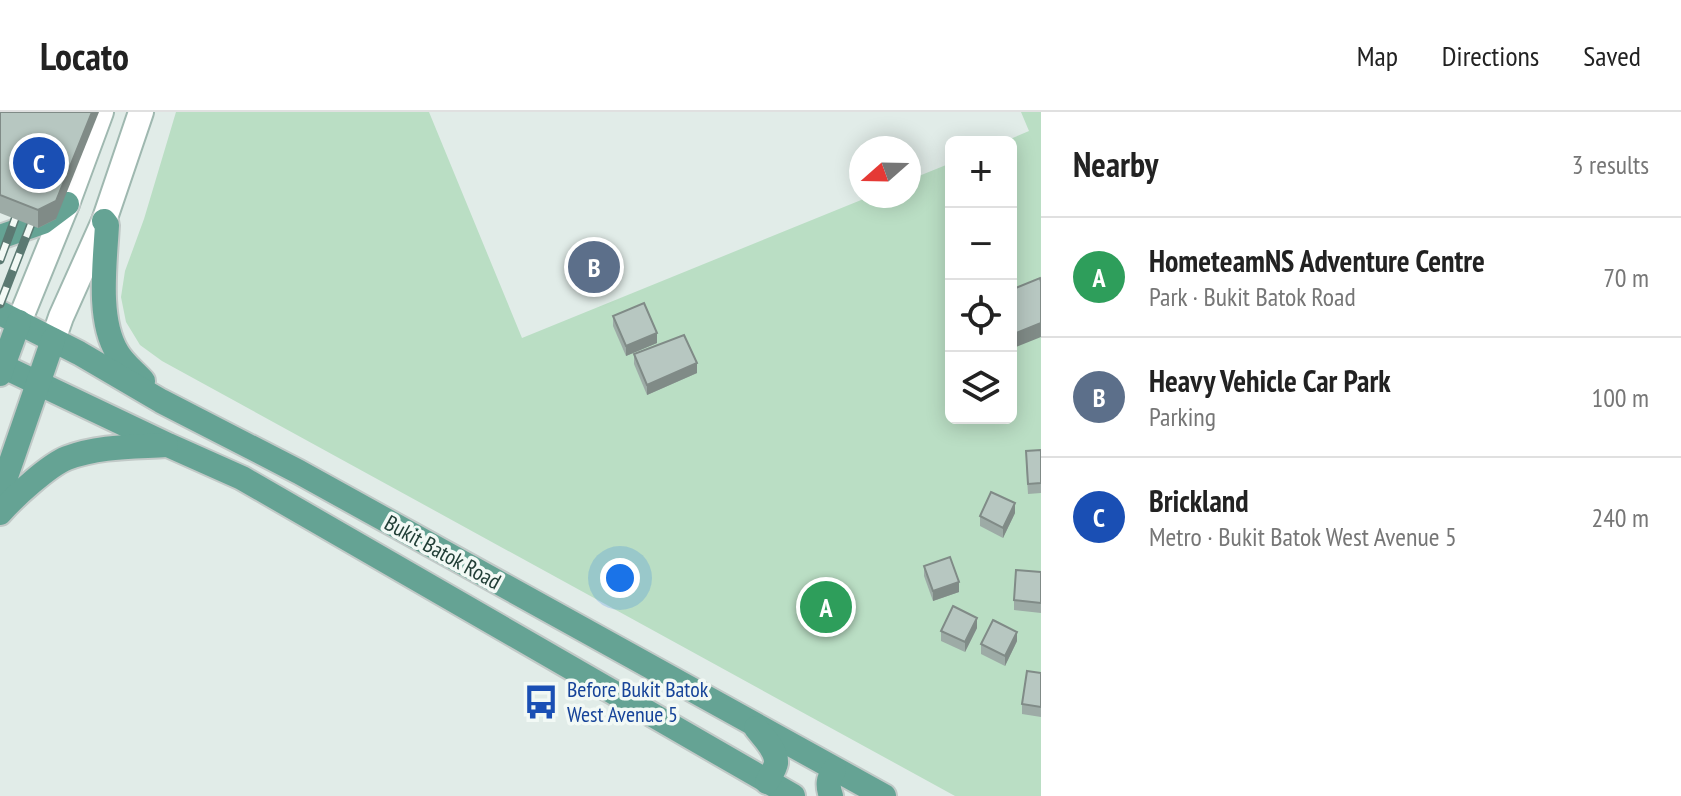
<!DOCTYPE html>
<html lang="en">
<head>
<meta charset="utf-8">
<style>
	body { margin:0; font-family:"PT Sans Narrow",sans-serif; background:#f6f6f6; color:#222 }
	.controls { position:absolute; right:24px; top:24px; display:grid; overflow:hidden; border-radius:12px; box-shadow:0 4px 20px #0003 }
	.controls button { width:72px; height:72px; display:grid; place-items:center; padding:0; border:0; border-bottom:2px solid #e0e0e0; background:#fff; color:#222; font:40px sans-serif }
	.compass { position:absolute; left:849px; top:24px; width:72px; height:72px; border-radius:50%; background:#fff; box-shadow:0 4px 20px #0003; rotate:250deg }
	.you { position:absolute; left:620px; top:466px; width:28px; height:28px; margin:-20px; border:6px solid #fff; border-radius:50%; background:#1a73e8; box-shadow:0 0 0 12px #1a73e833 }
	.badge { display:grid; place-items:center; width:52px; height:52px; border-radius:50%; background:#b45309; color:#fff; font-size:26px; font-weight:700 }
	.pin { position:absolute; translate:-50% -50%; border:4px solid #fff; box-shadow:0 2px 8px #0006 }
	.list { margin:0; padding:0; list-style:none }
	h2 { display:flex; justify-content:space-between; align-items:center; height:104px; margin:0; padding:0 32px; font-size:34px }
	h2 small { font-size:26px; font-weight:400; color:#767676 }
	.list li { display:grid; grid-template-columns:52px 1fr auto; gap:24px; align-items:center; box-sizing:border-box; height:120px; padding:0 32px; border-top:2px solid #e0e0e0 }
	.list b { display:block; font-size:30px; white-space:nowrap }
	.list p { margin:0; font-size:26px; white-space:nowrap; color:#767676 }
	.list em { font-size:26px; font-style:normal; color:#767676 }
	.icon { flex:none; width:44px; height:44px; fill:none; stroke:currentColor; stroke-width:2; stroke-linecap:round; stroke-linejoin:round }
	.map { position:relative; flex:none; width:1041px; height:684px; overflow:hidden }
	header { display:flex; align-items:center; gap:48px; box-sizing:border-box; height:112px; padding:0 40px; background:#fff; border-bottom:2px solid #e0e0e0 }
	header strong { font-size:38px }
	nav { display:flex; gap:44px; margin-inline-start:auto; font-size:28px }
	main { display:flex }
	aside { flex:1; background:#fff }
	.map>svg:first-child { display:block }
</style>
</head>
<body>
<header>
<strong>Locato</strong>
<nav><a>Map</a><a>Directions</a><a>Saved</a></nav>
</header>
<main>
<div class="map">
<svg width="1041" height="684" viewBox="0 0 1041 684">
	<rect width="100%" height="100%" fill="#e1ece8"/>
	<polygon fill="#badec4" points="176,0 429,0 522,226 871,84 909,84 909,68 951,51 951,306 1011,306 1011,30 1003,30 1029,19 1021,0 1041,0 1041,684 955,684 162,249 140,233 126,210 121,185 125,159 144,107"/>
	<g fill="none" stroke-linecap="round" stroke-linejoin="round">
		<g stroke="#9fb8b0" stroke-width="28">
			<g id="secondary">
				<polyline points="19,210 67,92 101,0"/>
				<polyline points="53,228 61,205 104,109 141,0"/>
			</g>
		</g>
		<g stroke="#c1c9c7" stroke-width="28">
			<g id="primary">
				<path d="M104,109L107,113C105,150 97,207 117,240C123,251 135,260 143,269"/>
				<polyline points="0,125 43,110 67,92"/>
				<polyline points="0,201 79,241 161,289 299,360 884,684"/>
				<polyline points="0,253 168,333 242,366 793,684"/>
				<polyline points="0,262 19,210"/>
				<polyline points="0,382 53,228"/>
				<path d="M0,401C13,386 49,353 67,346C99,334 132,335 166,333"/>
				<path d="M756,616C763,625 777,638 776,651C775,657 770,664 767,670"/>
				<path d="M831,684C827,673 828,667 834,658"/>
			</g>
		</g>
		<use href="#secondary" stroke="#fff" stroke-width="24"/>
		<use href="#primary" stroke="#65a394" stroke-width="24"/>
		<g stroke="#5b7972" stroke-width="9">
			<g id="rail">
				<polyline points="0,148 22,88"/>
				<polyline points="0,192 38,94"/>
			</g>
		</g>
		<use href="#rail" stroke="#f2f9f5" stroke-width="6" stroke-dasharray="18" stroke-linecap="butt"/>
	</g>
	<g fill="#9daba6">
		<polygon points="0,0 56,107 38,116 0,101"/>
		<polygon points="613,204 657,231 626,244 613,214"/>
		<polygon points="634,242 697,261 647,283 634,252"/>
		<polygon points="1041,338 1041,381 1028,382 1026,349"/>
		<polygon points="1015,401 1003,426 980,414 980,404"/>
		<polygon points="924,454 959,480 933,489 924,464"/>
		<polygon points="1041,460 1041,501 1014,498 1014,488"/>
		<polygon points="977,516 965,540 941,529 941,519"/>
		<polygon points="1017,529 1005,554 981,542 981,532"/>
		<polygon points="1041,561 1041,605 1022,602 1022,592"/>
	</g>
	<g fill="#808b87">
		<polygon points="92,0 99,0 56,107 38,116 38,98"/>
		<polygon points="1041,211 1041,225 1011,237 1011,223"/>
		<polygon points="657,221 657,231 626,244 626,234"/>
		<polygon points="697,251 697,261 647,283 647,273"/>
		<polygon points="1015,391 1015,401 1003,426 1003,416"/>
		<polygon points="959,470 959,480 933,489 933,479"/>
		<polygon points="977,506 977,516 965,540 965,530"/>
		<polygon points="1017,520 1017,529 1005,554 1005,544"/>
	</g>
	<g fill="#b7c7c1" stroke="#808b87" stroke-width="2">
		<polygon points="0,0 92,0 56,89 38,98 0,83"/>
		<polygon points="1040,166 1041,170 1041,211 1011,223 1011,178"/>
		<polygon points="644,191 657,221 626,234 613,204"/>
		<polygon points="684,223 697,251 647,273 634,242"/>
		<polygon points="1041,338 1041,371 1028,372 1026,339"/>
		<polygon points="991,380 1015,391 1003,416 980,404"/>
		<polygon points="950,445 959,470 933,479 924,454"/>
		<polygon points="1016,458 1041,460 1041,491 1014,488"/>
		<polygon points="953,494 977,506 965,530 941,519"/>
		<polygon points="993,508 1017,520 1005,544 981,532"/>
		<polygon points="1027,559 1041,561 1041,595 1022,592"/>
	</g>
	<defs>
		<g id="bus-bare" transform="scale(2.76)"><path d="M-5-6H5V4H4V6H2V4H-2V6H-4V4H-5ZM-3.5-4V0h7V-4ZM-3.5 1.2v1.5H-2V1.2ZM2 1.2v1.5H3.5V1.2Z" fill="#1a4fb4" stroke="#f2f9f5" stroke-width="2.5" paint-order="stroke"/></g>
	</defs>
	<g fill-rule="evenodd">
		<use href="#bus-bare" x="541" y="590"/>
	</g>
	<g text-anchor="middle" stroke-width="7" stroke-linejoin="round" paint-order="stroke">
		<g font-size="22" fill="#213e36" stroke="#f2f9f5">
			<text transform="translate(443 440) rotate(29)" y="8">Bukit Batok Road</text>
		</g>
		<g font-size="22" fill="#164399" stroke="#f2f9f5" text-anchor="start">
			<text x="567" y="585">Before Bukit Batok<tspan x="567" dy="25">West Avenue 5</tspan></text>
		</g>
	</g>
</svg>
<div class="controls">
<button>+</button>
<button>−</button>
<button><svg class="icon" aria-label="locate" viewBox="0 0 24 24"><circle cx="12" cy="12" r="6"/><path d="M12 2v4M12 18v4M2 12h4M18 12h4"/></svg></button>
<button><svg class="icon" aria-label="layers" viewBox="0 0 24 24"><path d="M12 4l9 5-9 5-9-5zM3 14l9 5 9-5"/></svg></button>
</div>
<svg class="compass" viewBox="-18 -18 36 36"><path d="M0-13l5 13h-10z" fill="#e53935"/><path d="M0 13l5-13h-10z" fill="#767676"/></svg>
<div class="you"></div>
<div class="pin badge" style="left:826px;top:495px;background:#2e9e5b">A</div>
<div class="pin badge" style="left:594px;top:155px;background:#5c6f8a">B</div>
<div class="pin badge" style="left:39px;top:51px;background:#1a4fb4">C</div>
</div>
<aside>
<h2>Nearby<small>3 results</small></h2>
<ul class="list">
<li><span class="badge" style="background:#2e9e5b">A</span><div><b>HometeamNS Adventure Centre</b><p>Park · Bukit Batok Road</p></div><em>70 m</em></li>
<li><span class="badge" style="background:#5c6f8a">B</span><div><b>Heavy Vehicle Car Park</b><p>Parking</p></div><em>100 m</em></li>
<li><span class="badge" style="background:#1a4fb4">C</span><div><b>Brickland</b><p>Metro · Bukit Batok West Avenue 5</p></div><em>240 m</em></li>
</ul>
</aside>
</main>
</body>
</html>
